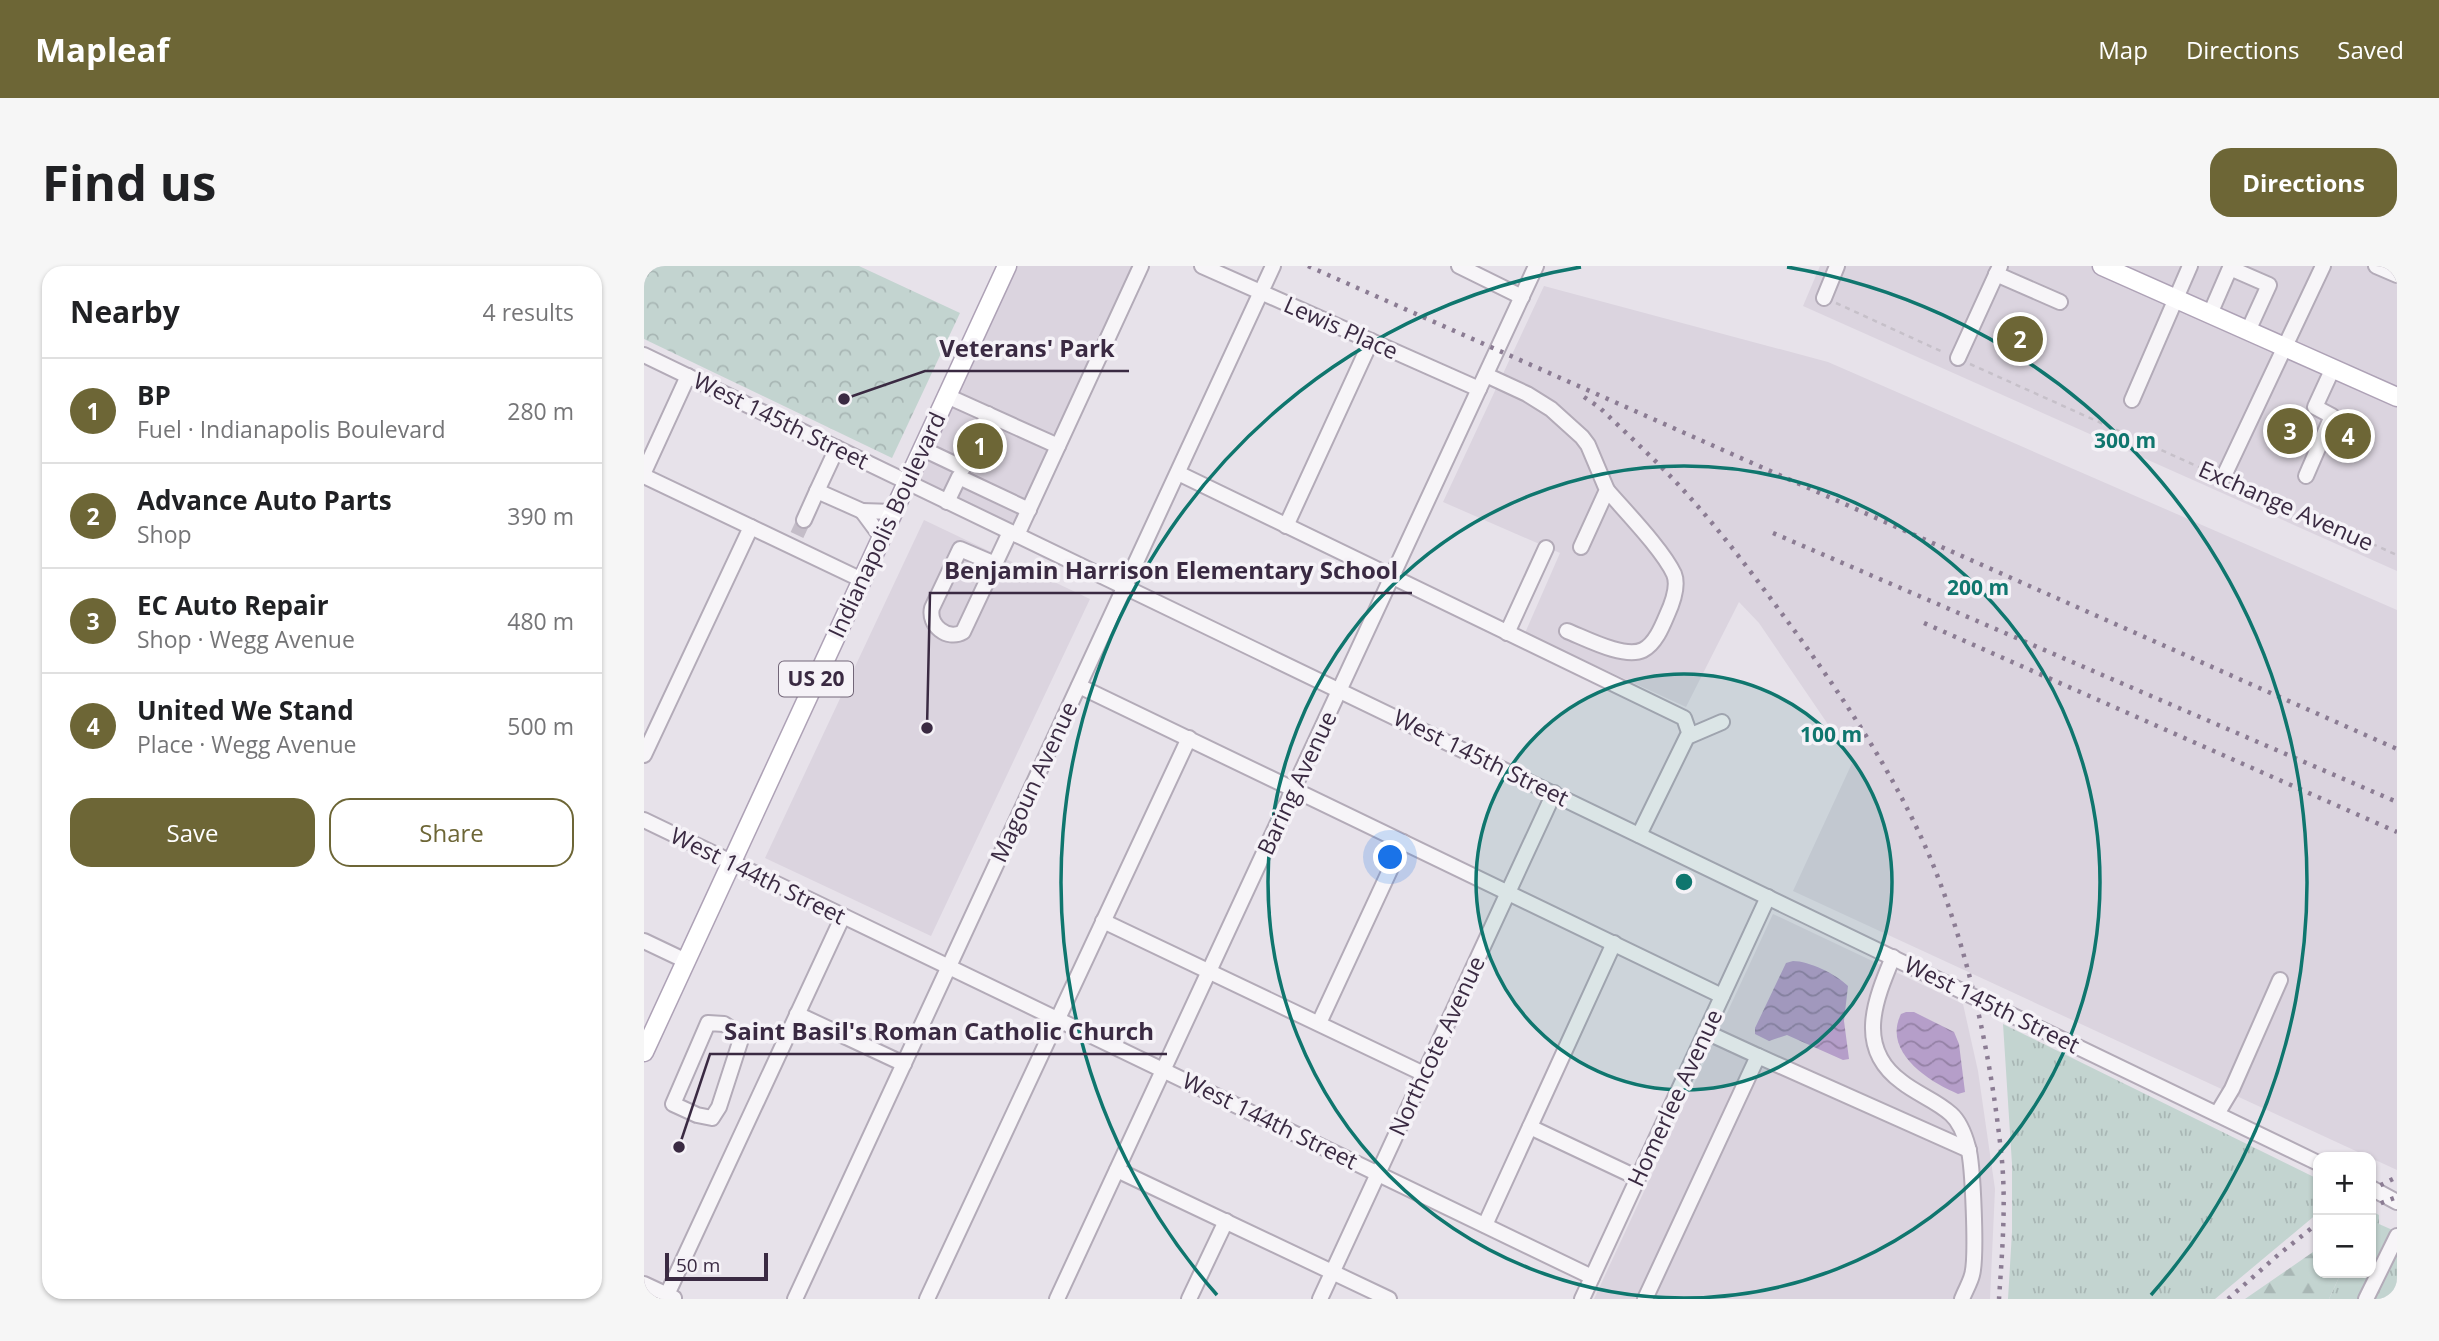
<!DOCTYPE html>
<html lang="en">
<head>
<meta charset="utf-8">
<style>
	body { margin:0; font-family:"Open Sans",sans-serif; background:#f6f6f6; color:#202124 }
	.controls { position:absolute; right:21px; bottom:21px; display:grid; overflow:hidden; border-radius:14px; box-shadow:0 2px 5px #0004 }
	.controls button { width:63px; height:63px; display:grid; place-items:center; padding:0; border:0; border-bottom:2px solid #e0e0e0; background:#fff; color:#202124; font:35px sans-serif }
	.scale { position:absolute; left:21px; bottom:18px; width:103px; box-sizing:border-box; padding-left:7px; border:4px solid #3a2a42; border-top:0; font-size:19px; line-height:24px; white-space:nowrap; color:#3a2a42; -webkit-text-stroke:5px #f5f2f7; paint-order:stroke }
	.you { position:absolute; left:747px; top:592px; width:24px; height:24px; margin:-18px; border:5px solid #fff; border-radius:50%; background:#1a73e8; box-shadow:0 0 0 10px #1a73e833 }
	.badge { display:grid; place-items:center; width:46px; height:46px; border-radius:50%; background:#6d6636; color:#fff; font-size:23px; font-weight:700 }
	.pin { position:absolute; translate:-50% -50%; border:4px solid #fff; box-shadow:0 2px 7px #0006 }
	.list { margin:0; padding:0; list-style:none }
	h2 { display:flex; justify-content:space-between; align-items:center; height:91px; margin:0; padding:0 28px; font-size:30px }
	h2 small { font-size:23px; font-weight:400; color:#757577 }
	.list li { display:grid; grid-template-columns:46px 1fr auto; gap:21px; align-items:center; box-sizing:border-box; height:105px; padding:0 28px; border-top:2px solid #e0e0e0 }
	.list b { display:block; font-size:26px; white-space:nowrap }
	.list p { margin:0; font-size:23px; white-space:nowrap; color:#757577 }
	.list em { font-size:23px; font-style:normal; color:#757577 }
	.actions { display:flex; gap:14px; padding:21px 28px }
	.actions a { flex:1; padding:16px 0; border:2px solid #6d6636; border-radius:21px; text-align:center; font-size:24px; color:#6d6636 }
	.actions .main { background:#6d6636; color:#fff }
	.map { position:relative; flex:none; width:1753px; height:1033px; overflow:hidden; border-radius:21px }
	header { display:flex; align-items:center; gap:42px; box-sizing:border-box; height:98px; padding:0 35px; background:#6d6636; color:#fff }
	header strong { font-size:33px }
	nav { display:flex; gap:38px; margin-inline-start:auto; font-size:24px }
	.intro { display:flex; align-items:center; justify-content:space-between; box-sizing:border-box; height:168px; padding:0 42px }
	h1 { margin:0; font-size:49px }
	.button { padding:18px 32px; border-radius:21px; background:#6d6636; color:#fff; font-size:24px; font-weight:700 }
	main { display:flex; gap:42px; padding:0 42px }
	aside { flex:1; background:#fff; border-radius:21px; box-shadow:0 2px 5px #0004 }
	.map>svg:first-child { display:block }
</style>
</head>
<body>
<header>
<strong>Mapleaf</strong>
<nav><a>Map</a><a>Directions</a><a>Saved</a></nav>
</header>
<div class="intro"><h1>Find us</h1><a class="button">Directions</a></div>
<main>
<aside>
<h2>Nearby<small>4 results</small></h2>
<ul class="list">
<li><span class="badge">1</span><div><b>BP</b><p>Fuel · Indianapolis Boulevard</p></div><em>280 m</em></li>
<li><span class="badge">2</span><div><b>Advance Auto Parts</b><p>Shop</p></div><em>390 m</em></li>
<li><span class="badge">3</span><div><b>EC Auto Repair</b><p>Shop · Wegg Avenue</p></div><em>480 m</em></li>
<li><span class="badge">4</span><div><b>United We Stand</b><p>Place · Wegg Avenue</p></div><em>500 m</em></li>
</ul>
<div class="actions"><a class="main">Save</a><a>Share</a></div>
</aside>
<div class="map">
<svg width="1753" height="1033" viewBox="0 0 1753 1033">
	<defs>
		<pattern id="grass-tufts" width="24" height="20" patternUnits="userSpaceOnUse" patternTransform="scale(1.75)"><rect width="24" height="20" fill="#c3d4d0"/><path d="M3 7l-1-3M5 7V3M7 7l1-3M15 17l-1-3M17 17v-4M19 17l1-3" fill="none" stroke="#a8b6b4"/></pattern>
		<pattern id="forest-firs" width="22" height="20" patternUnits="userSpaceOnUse" patternTransform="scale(1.75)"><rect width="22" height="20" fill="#c3d4d0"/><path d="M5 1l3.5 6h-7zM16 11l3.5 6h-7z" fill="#a8b6b4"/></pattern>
		<pattern id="park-crowns" width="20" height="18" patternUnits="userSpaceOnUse" patternTransform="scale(1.75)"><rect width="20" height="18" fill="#c3d4d0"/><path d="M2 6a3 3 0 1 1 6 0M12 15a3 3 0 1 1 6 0" fill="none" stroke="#a8b6b4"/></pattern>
		<pattern id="water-waves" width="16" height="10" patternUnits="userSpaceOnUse" patternTransform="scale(1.75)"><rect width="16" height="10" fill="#b59ec9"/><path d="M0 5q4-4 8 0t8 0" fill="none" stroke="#9481a5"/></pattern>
	</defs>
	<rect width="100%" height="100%" fill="#e7e2ea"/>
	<g fill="#dbd4df">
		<polygon points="367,0 501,0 379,269 267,214"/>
		<polygon points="1176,0 1732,0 1753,9 1753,305 1159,40"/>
		<polygon points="900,20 1184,96 1753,344 1753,904 1149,625 1209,495 1115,357 1095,336 1042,441 881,367 916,287 799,236"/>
		<polygon points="280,254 446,333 287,670 121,592"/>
		<polygon points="1129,648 1319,738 1334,805 1351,923 1346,1033 950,1033"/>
	</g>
	<g fill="url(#grass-tufts)">
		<polygon points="1359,758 1674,913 1674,947 1571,1033 1364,1033 1368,966 1368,898"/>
		<polygon points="1727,945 1735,949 1735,958 1753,966 1753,1033 1685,1033 1697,1007 1727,1007"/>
	</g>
	<polygon fill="url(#forest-firs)" points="1669,986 1674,989 1674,1007 1697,1007 1685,1033 1601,1033"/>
	<polygon fill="url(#park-crowns)" points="0,0 215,0 316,47 248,192 0,73"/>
	<g fill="url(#water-waves)">
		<path d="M1149,695C1165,695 1192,708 1204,720L1200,755L1205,793L1199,794L1143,769L1125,775L1111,768V762L1142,697Z"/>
		<path d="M1262,746H1270L1310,766L1315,778L1321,826L1314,828C1285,816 1238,786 1257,748Z"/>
	</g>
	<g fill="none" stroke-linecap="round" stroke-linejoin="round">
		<g stroke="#c4bdc8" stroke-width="14" stroke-dasharray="14 7" stroke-linecap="butt">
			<polyline points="324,192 337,165"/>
			<polyline points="153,269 160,254"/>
		</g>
		<g stroke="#b3abb8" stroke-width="18">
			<g id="minor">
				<polyline points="558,0 835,123"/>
				<polyline points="815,0 878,31"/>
				<polyline points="1732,0 1753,9"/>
				<polyline points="1352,8 1416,36"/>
				<polyline points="1180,32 1193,0"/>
				<polyline points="1566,48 1586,2 1625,19 1604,65"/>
				<polyline points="0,89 1674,897"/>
				<polyline points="1314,92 1356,0"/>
				<polyline points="842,109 883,128 907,143 938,171 944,179 963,224 937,281"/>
				<polyline points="303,130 414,180"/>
				<polyline points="1488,134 1546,0"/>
				<polyline points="337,165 344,148"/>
				<polyline points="193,182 173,225 218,245"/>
				<polyline points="279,183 319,202"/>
				<polyline points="0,206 44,110"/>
				<polyline points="534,207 1040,452 1046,469"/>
				<polyline points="0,210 218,314"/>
				<polyline points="1662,210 1688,150 1671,141 1689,102"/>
				<polyline points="1579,212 1679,0"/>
				<polyline points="303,236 315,211 385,244"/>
				<polyline points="160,254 173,225"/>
				<polyline points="642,260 727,75"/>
				<polyline points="373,269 497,0"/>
				<polyline points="238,272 218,245 249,246"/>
				<path d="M351,298L316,283L288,342C284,359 303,375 319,366L366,266"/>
				<path d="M923,365C941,372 980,393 999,384C1011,378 1018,361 1023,349C1028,338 1035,320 1030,308C1019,284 981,245 963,224"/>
				<polyline points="863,367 902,282"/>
				<polyline points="435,420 1078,730"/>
				<polyline points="0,489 107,261"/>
				<polyline points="0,554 948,1011"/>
				<polyline points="995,569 1043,471 1078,456"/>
				<polyline points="459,655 780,808"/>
				<polyline points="0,675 42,695"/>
				<path d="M1249,691C1231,734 1211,782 1258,816C1273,828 1293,835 1307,848C1316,856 1321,870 1324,881C1329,898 1333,992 1328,1009C1326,1017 1321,1025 1318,1033"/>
				<polyline points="153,748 260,798"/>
				<polygon points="64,757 80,758 98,770 75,841 68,852 53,849 29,838"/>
				<polyline points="675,757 759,576"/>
				<polyline points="1062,766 1114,790"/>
				<polyline points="1573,848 1588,823 1636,714"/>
				<polyline points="886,861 994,912"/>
				<polyline points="473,904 745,1033"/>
				<polyline points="1727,922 1753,936"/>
				<polyline points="841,959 970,677"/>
				<polyline points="0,1018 30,1032"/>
				<polyline points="21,1033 199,650"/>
				<polyline points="151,1033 629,0"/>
				<polyline points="283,1033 545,472"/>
				<polyline points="413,1033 892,0"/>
				<polyline points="545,1033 582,955"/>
				<polyline points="676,1033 910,527"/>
				<polyline points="938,1033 1124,631"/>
				<polyline points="1001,1033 1114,790 1325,884"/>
				<polyline points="1722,1033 1753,970"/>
			</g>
		</g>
		<g stroke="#aea2b6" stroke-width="21">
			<g id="major">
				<polyline points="1458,0 1753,131"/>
				<polyline points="0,786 363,0"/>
			</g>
		</g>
		<g stroke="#c6c0c9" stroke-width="2.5" stroke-dasharray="5 5" stroke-linecap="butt">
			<polyline points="1192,37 1301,87"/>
			<polyline points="1326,98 1566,206"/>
			<polyline points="1591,217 1753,289"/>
		</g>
		<use href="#minor" stroke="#f7f5f8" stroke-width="14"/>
		<use href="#major" stroke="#fff" stroke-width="18"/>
		<g stroke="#8b7c93" stroke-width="4.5" stroke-dasharray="3.5 7" stroke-linecap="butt">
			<polyline points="664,0 1753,483"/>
			<path d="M940,131L955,141C984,169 1015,197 1042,227C1081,270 1116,318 1150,364C1204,438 1256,517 1290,601C1327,694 1348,796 1358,895C1362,940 1358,988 1355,1033"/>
			<polyline points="1129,267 1753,536"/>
			<polyline points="1280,357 1753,566"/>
			<polyline points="1727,924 1753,911"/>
			<polyline points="1727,941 1753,931"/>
			<polyline points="1584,1033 1634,989 1674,957"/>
		</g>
	</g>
	<circle cx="1040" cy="616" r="208" fill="#0f766e" fill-opacity=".12"/>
	<g fill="none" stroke="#0f766e" stroke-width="3.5">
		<circle cx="1040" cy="616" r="208"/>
		<circle cx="1040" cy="616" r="416"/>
		<path d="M573 1029A624 624 0 0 1 937 1M1143 1A624 624 0 0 1 1507 1029"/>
	</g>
	<g text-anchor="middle" stroke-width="7" stroke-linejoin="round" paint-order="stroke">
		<rect fill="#f5f2f7" stroke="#726678" stroke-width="2" x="135" y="395.5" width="74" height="35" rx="5"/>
		<g font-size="21" font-weight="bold" fill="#3a2a42">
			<text x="172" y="420">US 20</text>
		</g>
		<g font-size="23" fill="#3a2a42" stroke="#f5f2f7">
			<text transform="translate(697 62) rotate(24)" y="8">Lewis Place</text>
			<text transform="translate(137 155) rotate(26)" y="8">West 145th Street</text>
			<text transform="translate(1642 240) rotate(24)" y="8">Exchange Avenue</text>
			<text transform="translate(243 259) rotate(-65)" y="8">Indianapolis Boulevard</text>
			<text transform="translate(837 492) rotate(26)" y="8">West 145th Street</text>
			<text transform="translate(390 516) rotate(-65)" y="8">Magoun Avenue</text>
			<text transform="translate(653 517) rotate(-65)" y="8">Baring Avenue</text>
			<text transform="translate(114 610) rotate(26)" y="8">West 144th Street</text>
			<text transform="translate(1348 739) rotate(26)" y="8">West 145th Street</text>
			<text transform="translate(793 780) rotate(-65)" y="8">Northcote Avenue</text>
			<text transform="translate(1031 832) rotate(-65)" y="8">Homerlee Avenue</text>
			<text transform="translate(626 855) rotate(26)" y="8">West 144th Street</text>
		</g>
	</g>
	<circle cx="1040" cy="616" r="10" fill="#0f766e" stroke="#f5f2f7" stroke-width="3.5"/>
	<g font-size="21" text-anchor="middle" font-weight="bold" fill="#0f766e" stroke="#f5f2f7" stroke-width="7" stroke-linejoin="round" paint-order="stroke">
		<text x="1481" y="182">300 m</text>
		<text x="1334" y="329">200 m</text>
		<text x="1187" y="476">100 m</text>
	</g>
	<path fill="none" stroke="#3a2a42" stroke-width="2.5" d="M200 133L281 105H485M283 462L286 327H768M35 881L66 788H523"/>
	<g fill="#3a2a42" stroke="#f5f2f7" stroke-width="2.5">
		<circle cx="200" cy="133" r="7"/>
		<circle cx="283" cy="462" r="7"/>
		<circle cx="35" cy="881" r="7"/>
	</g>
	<g font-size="24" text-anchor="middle" font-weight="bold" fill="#3a2a42" stroke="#f5f2f7" stroke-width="7" stroke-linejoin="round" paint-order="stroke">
		<text x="383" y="91">Veterans' Park</text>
		<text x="527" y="313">Benjamin Harrison Elementary School</text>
		<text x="295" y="774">Saint Basil's Roman Catholic Church</text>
	</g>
</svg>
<div class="controls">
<button>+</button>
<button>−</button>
</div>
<div class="scale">50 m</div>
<div class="you"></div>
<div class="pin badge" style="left:336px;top:180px">1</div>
<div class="pin badge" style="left:1376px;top:73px">2</div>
<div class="pin badge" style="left:1646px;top:165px">3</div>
<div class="pin badge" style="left:1704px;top:170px">4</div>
</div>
</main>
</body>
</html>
